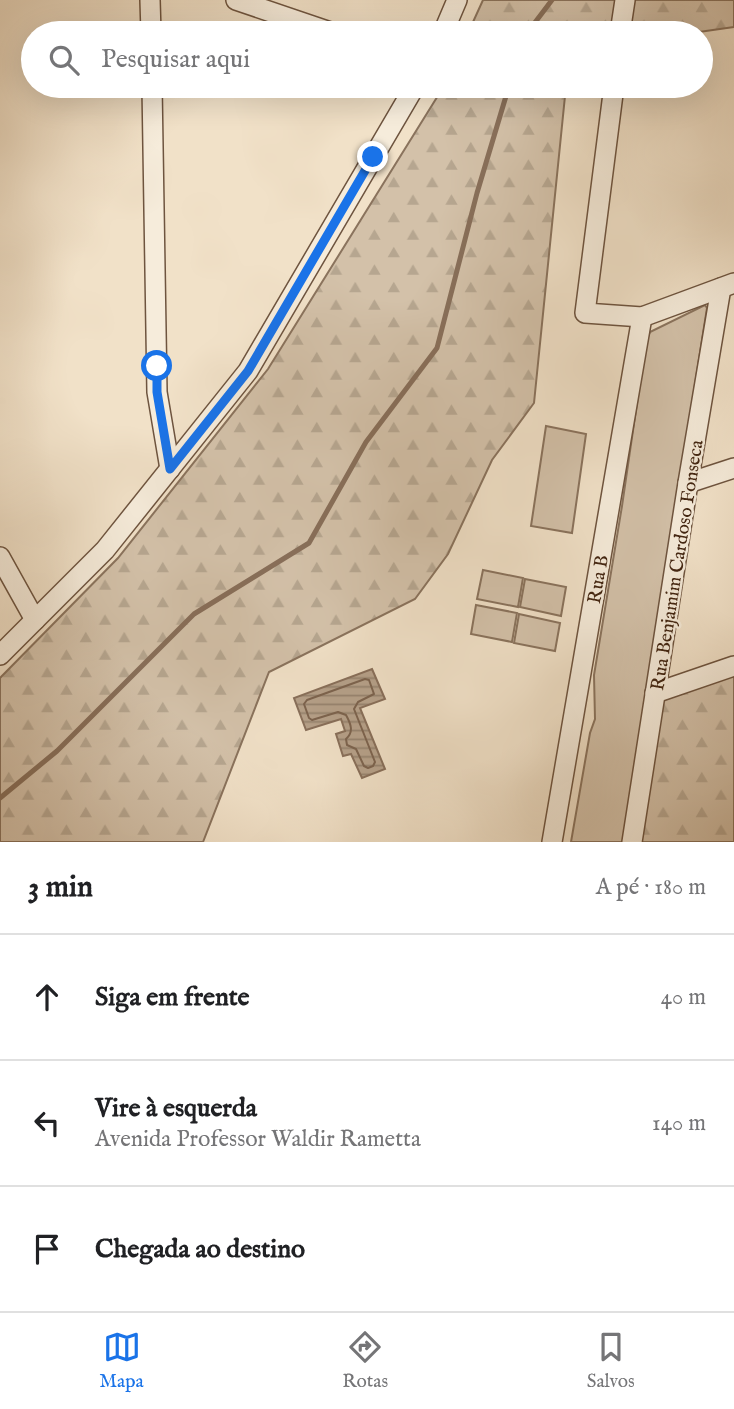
<!DOCTYPE html>
<html lang="pt">
<head>
<meta charset="utf-8">
<style>
	body { margin:0; font-family:"IM FELL English",serif; background:#f2f2f2; color:#202124 }
	.stop { position:absolute; width:21px; height:21px; margin:-16px; border:5px solid #1a73e8; border-radius:50%; background:#fff }
	.stop.end { background:#1a73e8; border-color:#fff; box-shadow:0 2px 7px #0008 }
	.list { margin:0; padding:0; list-style:none }
	h2 { display:flex; justify-content:space-between; align-items:center; height:91px; margin:0; padding:0 28px; font-size:30px }
	h2 small { font-size:23px; font-weight:400; color:#757577 }
	.list li { display:grid; grid-template-columns:46px 1fr auto; gap:21px; align-items:center; box-sizing:border-box; height:126px; padding:0 28px; border-top:2px solid #e0e0e0 }
	.list b { display:block; font-size:26px; white-space:nowrap }
	.list p { margin:0; font-size:23px; white-space:nowrap; color:#757577 }
	.list em { font-size:23px; font-style:normal; color:#757577 }
	.icon { flex:none; width:38px; height:38px; fill:none; stroke:currentColor; stroke-width:2; stroke-linecap:round; stroke-linejoin:round }
	.map { position:relative; flex:none; width:734px; height:842px; overflow:hidden }
	.search { position:absolute; background:#fff; box-shadow:0 7px 28px #0002; left:21px; right:21px; top:21px; height:77px; display:flex; align-items:center; gap:18px; box-sizing:border-box; padding:0 24px; border-radius:38px; color:#757577; font-size:26px }
	.sheet { height:469px; background:#fff }
	nav { display:flex; justify-content:space-around; align-items:center; box-sizing:border-box; height:98px; border-top:2px solid #e0e0e0; background:#fff; font-size:19px; color:#757577 }
	nav a { display:grid; justify-items:center; gap:4px }
	nav .on { color:#1a73e8 }
	.map>svg:first-child { display:block }
</style>
</head>
<body>
<div class="map">
<svg width="734" height="842" viewBox="0 0 734 842">
	<defs>
		<pattern id="forest-firs" width="22" height="20" patternUnits="userSpaceOnUse" patternTransform="scale(1.75)"><rect width="22" height="20" fill="#d3c1a9"/><path d="M5 1l3.5 6h-7zM16 11l3.5 6h-7z" fill="#b6a690"/></pattern>
		<pattern id="water-rules" width="6" height="5" patternUnits="userSpaceOnUse" patternTransform="scale(1.75)"><rect width="6" height="5" fill="#b6a18a"/><path d="M0 2.5h6" fill="none" stroke="#96836f"/></pattern>
	</defs>
	<rect width="100%" height="100%" fill="#f1e1c8"/>
	<filter id="stains"><feTurbulence type="fractalNoise" baseFrequency=".00286" numOctaves="4"/><feColorMatrix values="0 0 0 0 .2 0 0 0 0 .09 0 0 0 0 .02 0 0 0 .5 -.17"/></filter>
	<radialGradient id="worn" r=".72"><stop offset=".6" stop-color="#630" stop-opacity="0"/><stop offset="1" stop-color="#630" stop-opacity=".3"/></radialGradient>
	<g fill="#d3c1a9" stroke="#8a735d" stroke-width="2">
		<polygon points="705,305 707,308 623,842 571,842 590,733 595,719 594,675 622,506 646,341 650,332"/>
		<polygon points="546,426 586,434 572,533 531,526"/>
		<polygon points="483,570 523,578 518,607 477,599"/>
		<polygon points="525,579 566,587 561,616 520,607"/>
		<polygon points="476,605 517,613 512,642 471,634"/>
		<polygon points="519,614 560,623 555,651 514,643"/>
	</g>
	<g fill="url(#forest-firs)" stroke="#8a735d" stroke-width="2">
		<polygon points="483,0 734,0 734,27 692,33 617,33 573,27 571,33 468,33"/>
		<polygon points="444,86 566,86 534,403 492,460 448,554 415,599 269,672 203,842 0,842 0,678 118,558 268,369"/>
		<polygon points="734,673 734,842 637,842 659,699"/>
	</g>
	<polygon fill="url(#water-rules)" stroke="#886f5a" stroke-width="2" points="372,669 385,699 360,708 385,769 362,778 351,754 343,756 336,734 345,731 341,719 306,730 294,698"/>
	<g fill="none" stroke-linecap="round" stroke-linejoin="round">
		<path stroke="#7c634e" stroke-width="2" d="M365,679L369,680L374,694L358,702L354,709L375,762L373,766L368,768L364,766L356,749L347,745L346,739C354,732 351,724 346,715L338,712L312,720L309,718L304,704L307,700Z"/>
		<g stroke="#886f5a" stroke-width="5">
			<polyline points="527,33 552,0"/>
			<polyline points="0,798 57,751 194,614 309,543 366,442 437,348 477,193 509,86"/>
		</g>
		<g stroke="#6e543f" stroke-width="22">
			<g id="minor">
				<polyline points="150,0 151,33"/>
				<polyline points="236,0 333,33"/>
				<polyline points="443,33 457,0"/>
				<polyline points="620,33 625,0"/>
				<polyline points="152,86 157,392 170,469"/>
				<polyline points="614,86 585,313 642,317 734,283"/>
				<polyline points="688,483 734,468"/>
				<polyline points="0,557 35,620"/>
				<polyline points="0,655 105,550 248,371 415,86"/>
				<polyline points="655,693 734,666"/>
				<polyline points="552,842 642,317"/>
				<polyline points="632,842 688,483 721,288"/>
			</g>
		</g>
		<use href="#minor" stroke="#f6ecdb" stroke-width="19"/>
	</g>
	<g fill="none" stroke-linecap="round" stroke-linejoin="round">
		<polyline stroke="#1a73e8" stroke-width="9" points="157,366 157,392 170,469 248,371 373,157"/>
	</g>
	<g text-anchor="middle" stroke-width="5" stroke-linejoin="round" paint-order="stroke">
		<g font-size="19" fill="#422511" stroke="#f6ecdb">
			<text transform="translate(676 565) rotate(-81)" y="7">Rua Benjamim Cardoso Fonseca</text>
			<text transform="translate(597 579) rotate(-80)" y="7">Rua B</text>
		</g>
	</g>
	<rect width="100%" height="100%" filter="url(#stains)"/>
	<rect width="100%" height="100%" fill="url(#worn)"/>
</svg>
<div class="stop" style="left:157px;top:366px"></div>
<div class="stop end" style="left:373px;top:157px"></div>
<div class="search"><svg class="icon" aria-label="search" viewBox="0 0 24 24"><circle cx="10" cy="10" r="6"/><path d="M15 15l6 6"/></svg>Pesquisar aqui</div>
</div>
<section class="sheet">
<h2>3 min<small>A pé · 180 m</small></h2>
<ul class="list">
<li><svg class="icon" aria-label="ahead" viewBox="0 0 24 24"><path d="M12 20V5M6 11l6-6 6 6"/></svg><div><b>Siga em frente</b></div><em>40 m</em></li>
<li><svg class="icon" aria-label="left" viewBox="0 0 24 24"><path d="M17 20v-9H6M10 6l-5 5 5 5"/></svg><div><b>Vire à esquerda</b><p>Avenida Professor Waldir Rametta</p></div><em>140 m</em></li>
<li><svg class="icon" aria-label="arrive" viewBox="0 0 24 24"><path d="M6 21V4h12l-3 4 3 4H6"/></svg><div><b>Chegada ao destino</b></div></li>
</ul>
</section>
<nav>
<a class="on"><svg class="icon" aria-label="map" viewBox="0 0 24 24"><path d="M3 6l6-2 6 2 6-2v14l-6 2-6-2-6 2zM9 4v14M15 6v14"/></svg>Mapa</a>
<a><svg class="icon" aria-label="directions" viewBox="0 0 24 24"><path d="M12 3l9 9-9 9-9-9zM9 14v-3h6M13 9l2 2-2 2"/></svg>Rotas</a>
<a><svg class="icon" aria-label="saved" viewBox="0 0 24 24"><path d="M7 4h10v16l-5-4-5 4z"/></svg>Salvos</a>
</nav>
</body>
</html>
